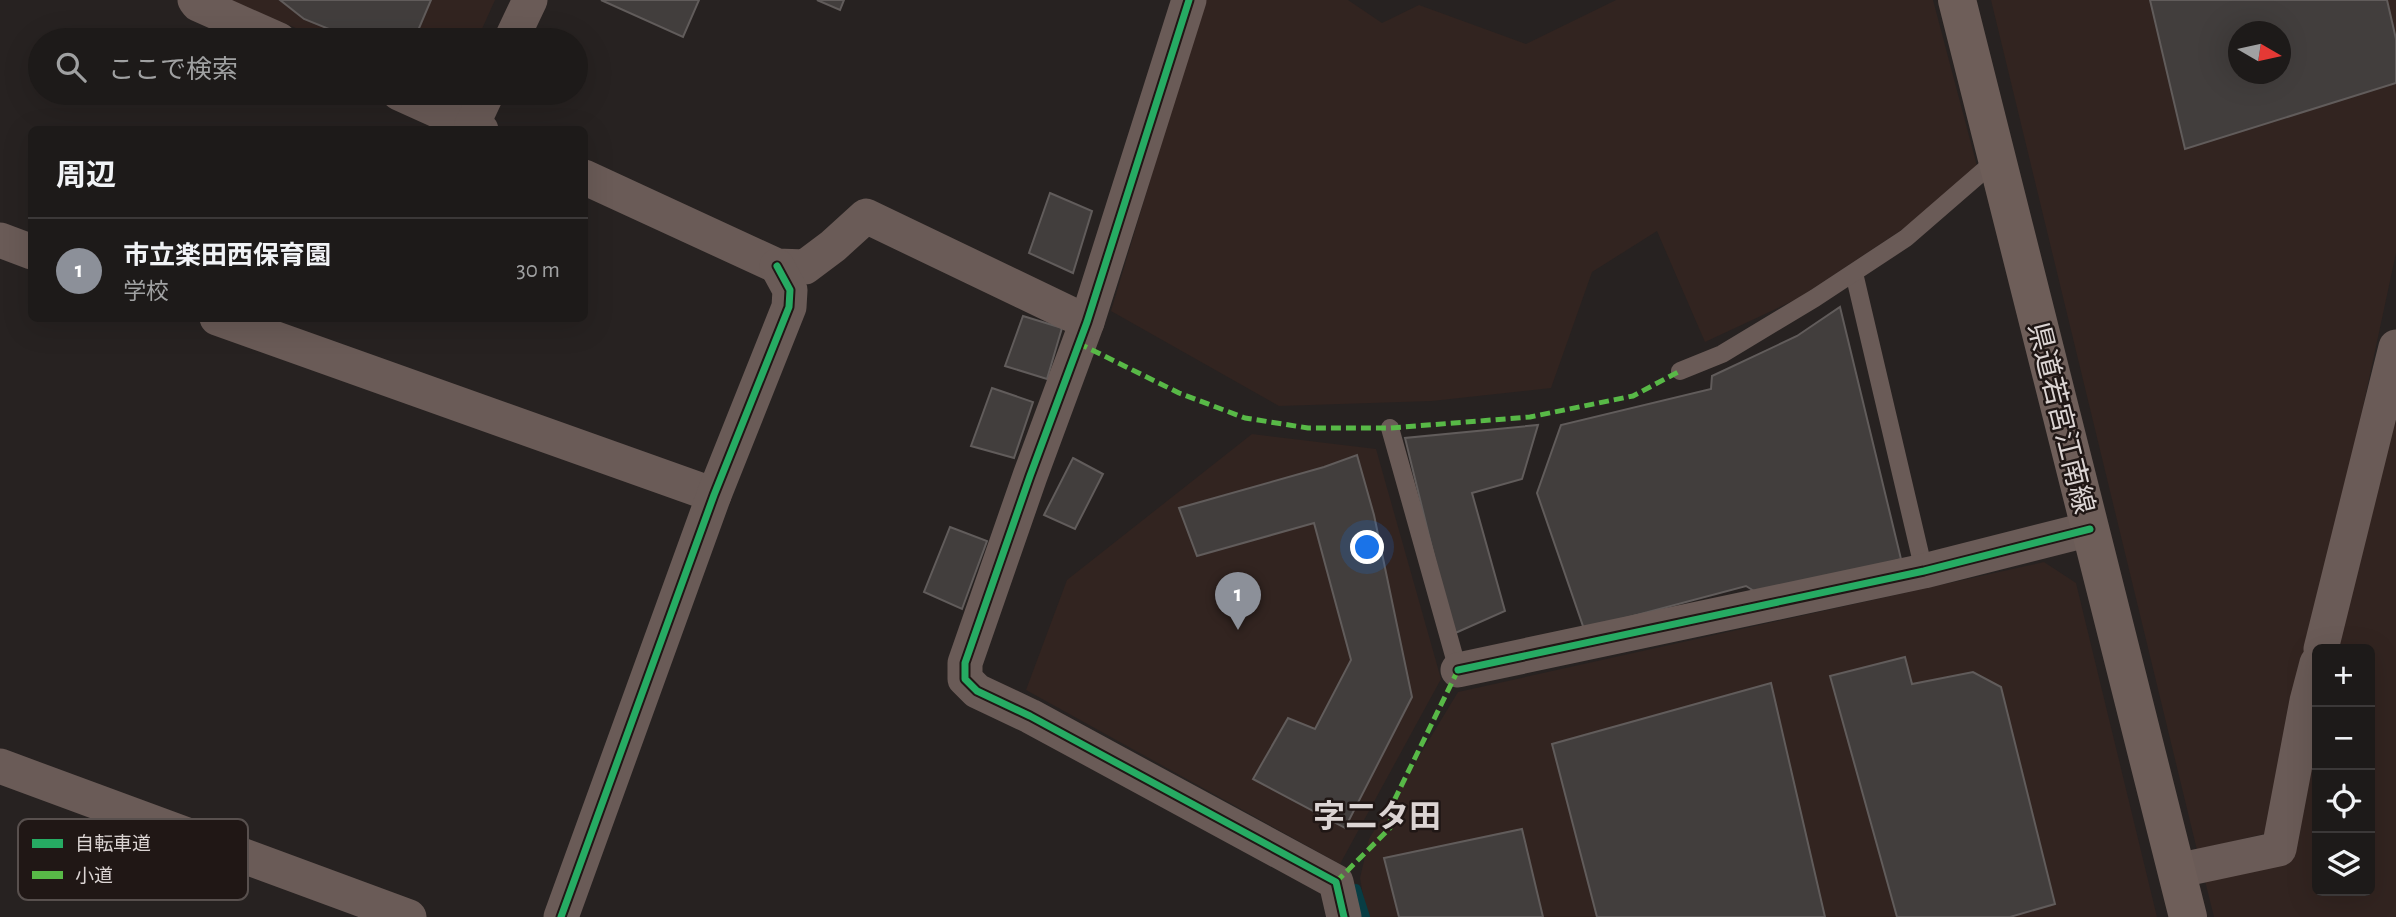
<!DOCTYPE html>
<html lang="ja">
<head>
<meta charset="utf-8">
<style>
	body { margin:0; font-family:"Alegreya Sans","Noto Sans JP",sans-serif; background:#2a2726; color:#f1f3f6 }
	.controls { position:absolute; right:21px; bottom:21px; display:grid; overflow:hidden; border-radius:10px; box-shadow:0 7px 28px #0002 }
	.controls button { width:63px; height:63px; display:grid; place-items:center; padding:0; border:0; border-bottom:2px solid #3b3838; background:#1d1a19; color:#f1f3f6; font:35px sans-serif }
	.compass { position:absolute; left:2228px; top:21px; width:63px; height:63px; border-radius:50%; background:#1d1a19; box-shadow:0 7px 28px #0002; rotate:99deg }
	.you { position:absolute; left:1368px; top:548px; width:24px; height:24px; margin:-18px; border:5px solid #fff; border-radius:50%; background:#1a73e8; box-shadow:0 0 0 10px #1a73e833 }
	.badge { display:grid; place-items:center; width:46px; height:46px; border-radius:50%; background:#8c9099; color:#fff; font-size:23px; font-weight:700 }
	.pin { position:absolute; translate:-50% -58px; filter:drop-shadow(0 2px 4px #0008) }
	.pin::after { content:''; position:absolute; top:37px; width:24px; height:21px; background:inherit; clip-path:polygon(0 0,100% 0,50% 100%) }
	.list { margin:0; padding:0; list-style:none }
	h2 { display:flex; justify-content:space-between; align-items:center; height:91px; margin:0; padding:0 28px; font-size:30px }
	h2 small { font-size:23px; font-weight:400; color:#a0a1a2 }
	.list li { display:grid; grid-template-columns:46px 1fr auto; gap:21px; align-items:center; box-sizing:border-box; height:105px; padding:0 28px; border-top:2px solid #3b3838 }
	.list b { display:block; font-size:26px; white-space:nowrap }
	.list p { margin:0; font-size:23px; white-space:nowrap; color:#a0a1a2 }
	.list em { font-size:23px; font-style:normal; color:#a0a1a2 }
	.icon { flex:none; width:38px; height:38px; fill:none; stroke:currentColor; stroke-width:2; stroke-linecap:round; stroke-linejoin:round }
	.map { position:relative; flex:none; width:2396px; height:917px; overflow:hidden }
	.search { position:absolute; background:#1d1a19; box-shadow:0 7px 28px #0002; left:28px; top:28px; width:560px; height:77px; display:flex; align-items:center; gap:18px; box-sizing:border-box; padding:0 24px; border-radius:38px; color:#a0a1a2; font-size:26px }
	.panel { position:absolute; background:#1d1a19; box-shadow:0 7px 28px #0002; left:28px; top:126px; width:560px; height:196px; border-radius:10px }
	.map>svg:first-child { display:block }
</style>
</head>
<body>
<div class="map">
<svg width="2396" height="917" viewBox="0 0 2396 917">
	<rect width="100%" height="100%" fill="#272221"/>
	<g fill="#322420" fill-rule="evenodd">
		<polygon points="228,0 495,0 477,40 325,40"/>
		<polygon points="1204,0 1348,0 1382,23 1419,5 1526,44 1616,0 1933,0 1977,166 1906,227 1799,298 1705,342 1657,231 1592,272 1551,388 1432,401 1279,406 1111,311"/>
		<path d="M1991,0H2396V253L2272,832L2197,850ZM2238,32H2280V74H2238Z"/>
		<polygon points="2396,385 2396,917 2214,917 2204,877 2283,857 2317,713 2317,891 2370,891 2370,649 2332,649"/>
		<polygon points="1252,434 1376,449 1441,679 1340,864 1026,690 1067,580"/>
		<polygon points="2044,562 2076,583 2157,917 1367,917 1360,878 1369,839 1458,692"/>
	</g>
	<g fill="none" stroke-linecap="round" stroke-linejoin="round">
		<polyline stroke="#083d44" stroke-width="10" points="1356,889 1365,917"/>
	</g>
	<g fill="#423e3d" stroke="#615c5b" stroke-width="2" fill-rule="evenodd">
		<polygon points="280,0 431,0 414,40 356,40 304,19"/>
		<polygon points="601,0 699,0 683,37"/>
		<polygon points="817,0 844,0 840,10"/>
		<path d="M2150,0H2387L2396,39V83L2185,149ZM2238,32H2280V74H2238Z"/>
		<polygon points="1050,193 1092,211 1073,273 1029,253"/>
		<polygon points="1840,307 1901,559 1770,601 1746,586 1584,629 1537,493 1561,425 1711,389 1712,376 1797,336"/>
		<polygon points="1023,316 1062,328 1047,379 1005,366"/>
		<polygon points="992,388 1033,402 1014,458 971,446"/>
		<polygon points="1538,425 1522,479 1472,493 1505,611 1453,634 1405,438"/>
		<polygon points="1357,455 1374,515 1412,697 1345,828 1253,779 1288,718 1315,729 1351,660 1314,523 1197,556 1179,508 1324,467"/>
		<polygon points="1073,458 1103,474 1075,529 1044,515"/>
		<polygon points="950,527 987,541 962,609 924,592"/>
		<polygon points="1905,657 1912,684 1973,672 2001,687 2055,904 2010,917 1897,917 1830,676"/>
		<polygon points="1771,683 1825,917 1597,917 1552,744"/>
		<polygon points="1522,829 1543,917 1399,917 1384,858"/>
	</g>
	<g fill="none" stroke-linecap="round" stroke-linejoin="round">
		<g stroke="#6a5b57" stroke-width="18">
			<polyline points="1854,273 1924,571"/>
			<polyline points="1680,371 1722,354 1815,298 1906,238 1996,160"/>
			<polyline points="1390,428 1458,670"/>
		</g>
		<g stroke="#6a5b57" stroke-width="35">
			<polyline points="195,0 198,4 279,40"/>
			<polyline points="1189,0 1087,322 1030,476 965,663 965,679 977,691 1030,716 1336,882 1344,917"/>
			<polyline points="511,40 530,0"/>
			<polyline points="399,93 481,130"/>
			<polyline points="472,125 487,93"/>
			<polyline points="584,177 777,266 805,267 833,246 866,216 1087,322"/>
			<polyline points="0,240 32,252"/>
			<polyline points="217,318 714,495"/>
			<polyline points="2321,649 2396,347"/>
			<polyline points="1458,670 1924,571 2090,529"/>
			<polyline points="0,766 409,917"/>
			<polyline points="2176,871 2279,849 2307,701 2317,663"/>
			<polyline points="561,917 714,495 789,307 790,290 777,266"/>
		</g>
		<polyline stroke="#6e5e59" stroke-width="38" points="1957,0 2188,917"/>
		<g stroke="#58b947" stroke-width="5" stroke-dasharray="10 5" stroke-linecap="butt">
			<polyline points="1078,343 1179,393 1245,418 1308,428 1390,428 1530,417 1633,396 1680,371"/>
			<polyline points="1336,882 1390,828 1391,807 1458,670"/>
		</g>
		<g stroke="#201715" stroke-width="11">
			<g id="cycleway">
				<polyline points="1189,0 1087,322 1030,476 965,663 965,679 977,691 1030,716 1336,882 1344,917"/>
				<polyline points="1458,670 1924,571 2090,529"/>
				<polyline points="561,917 714,495 789,307 790,290 777,266"/>
			</g>
		</g>
		<use href="#cycleway" stroke="#26ab63" stroke-width="7"/>
	</g>
	<g text-anchor="middle" stroke-width="5" stroke-linejoin="round" paint-order="stroke">
		<g font-size="28" fill="#dbd4d3" stroke="#201715">
			<text transform="translate(2062 418) rotate(76)" y="10">県道若宮江南線</text>
		</g>
		<g font-size="32" font-weight="bold" fill="#dbd4d3" stroke="#201715">
			<text x="1377" y="827">字二タ田</text>
		</g>
	</g>
	<rect x="18" y="819" width="230" height="81" rx="10" fill="#201715" stroke="#58504e" stroke-width="2"/>
	<rect x="32" y="839" width="31" height="9" fill="#26ab63"/>
	<rect x="32" y="871" width="31" height="8" fill="#58b947"/>
	<g font-size="19" fill="#dbd4d3">
		<text x="75" y="850">自転車道</text>
		<text x="75" y="882">小道</text>
	</g>
</svg>
<div class="controls">
<button>+</button>
<button>−</button>
<button><svg class="icon" aria-label="locate" viewBox="0 0 24 24"><circle cx="12" cy="12" r="6"/><path d="M12 2v4M12 18v4M2 12h4M18 12h4"/></svg></button>
<button><svg class="icon" aria-label="layers" viewBox="0 0 24 24"><path d="M12 4l9 5-9 5-9-5zM3 14l9 5 9-5"/></svg></button>
</div>
<svg class="compass" viewBox="-18 -18 36 36"><path d="M0-13l5 13h-10z" fill="#e53935"/><path d="M0 13l5-13h-10z" fill="#a0a1a2"/></svg>
<div class="you"></div>
<div class="pin badge" style="left:1238px;top:630px">1</div>
<div class="search"><svg class="icon" aria-label="search" viewBox="0 0 24 24"><circle cx="10" cy="10" r="6"/><path d="M15 15l6 6"/></svg>ここで検索</div>
<section class="panel">
<h2>周辺<small></small></h2>
<ul class="list">
<li><span class="badge">1</span><div><b>市立楽田西保育園</b><p>学校</p></div><em>30 m</em></li>
</ul>
</section>
</div>
</body>
</html>
